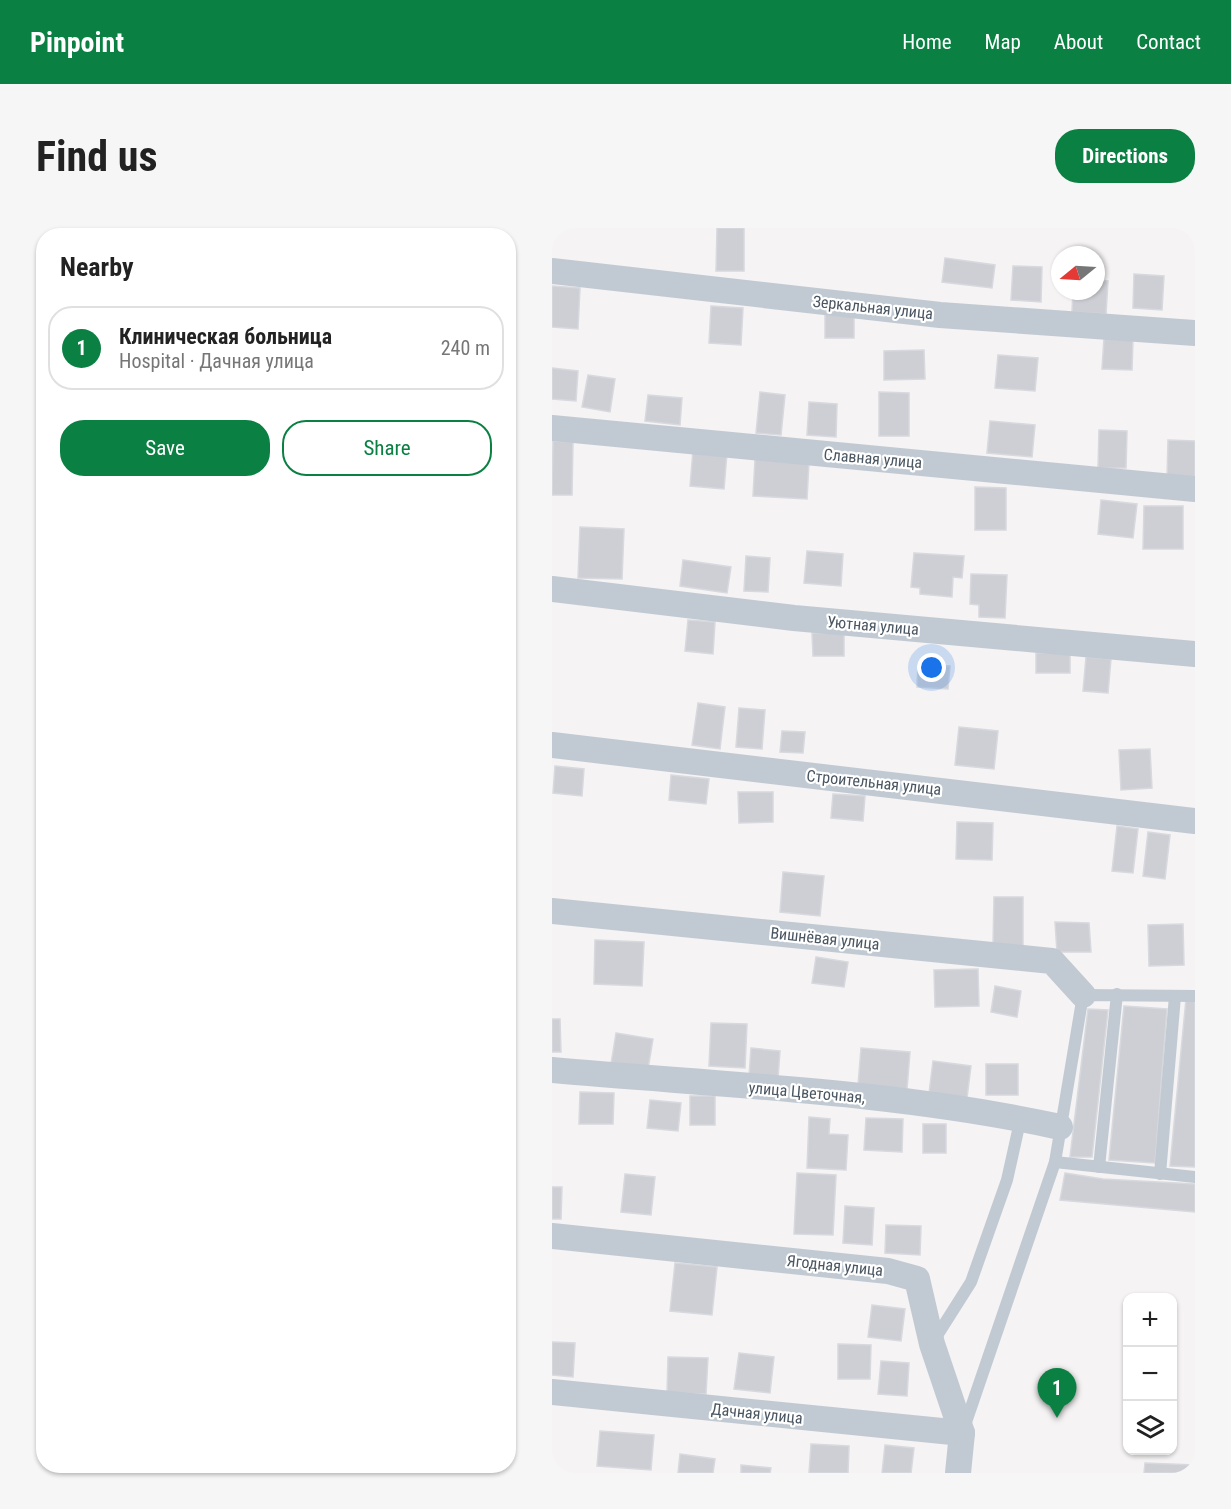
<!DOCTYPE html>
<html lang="en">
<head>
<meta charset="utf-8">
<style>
	body { margin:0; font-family:"Roboto Condensed",sans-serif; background:#f6f6f6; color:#222 }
	.controls { position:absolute; right:18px; bottom:18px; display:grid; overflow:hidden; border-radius:12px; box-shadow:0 2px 4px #0004 }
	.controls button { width:54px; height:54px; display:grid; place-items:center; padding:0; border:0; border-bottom:2px solid #e0e0e0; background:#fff; color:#222; font:30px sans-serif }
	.compass { position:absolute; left:499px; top:18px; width:54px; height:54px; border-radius:50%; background:#fff; box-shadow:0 2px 4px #0004; rotate:252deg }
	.you { position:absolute; left:380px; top:440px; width:21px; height:21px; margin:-15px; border:4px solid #fff; border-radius:50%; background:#1a73e8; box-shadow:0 0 0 9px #1a73e833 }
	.badge { display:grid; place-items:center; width:39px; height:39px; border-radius:50%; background:#0b8043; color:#fff; font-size:20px; font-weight:700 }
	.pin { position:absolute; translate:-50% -50px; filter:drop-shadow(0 2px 3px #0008) }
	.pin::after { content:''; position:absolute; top:32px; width:21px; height:18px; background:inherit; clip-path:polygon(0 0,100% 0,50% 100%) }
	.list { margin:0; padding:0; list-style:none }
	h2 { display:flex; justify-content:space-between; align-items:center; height:78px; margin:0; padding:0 24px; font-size:26px }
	h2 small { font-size:20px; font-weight:400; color:#767676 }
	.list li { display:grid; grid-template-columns:39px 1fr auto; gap:18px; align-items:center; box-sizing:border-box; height:84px; margin:0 12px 12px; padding:0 12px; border:2px solid #e0e0e0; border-radius:24px }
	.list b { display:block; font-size:22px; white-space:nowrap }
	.list p { margin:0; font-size:20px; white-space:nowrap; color:#767676 }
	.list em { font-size:20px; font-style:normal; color:#767676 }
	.actions { display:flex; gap:12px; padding:18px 24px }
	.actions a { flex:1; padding:14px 0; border:2px solid #0b8043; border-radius:24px; text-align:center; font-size:21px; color:#0b8043 }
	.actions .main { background:#0b8043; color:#fff }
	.icon { flex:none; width:33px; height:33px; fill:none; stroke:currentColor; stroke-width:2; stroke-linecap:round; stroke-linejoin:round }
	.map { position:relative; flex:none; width:643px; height:1245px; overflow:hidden; border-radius:24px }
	header { display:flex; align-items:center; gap:36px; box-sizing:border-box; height:84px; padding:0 30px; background:#0b8043; color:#fff }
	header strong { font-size:28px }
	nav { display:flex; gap:33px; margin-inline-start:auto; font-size:21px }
	.intro { display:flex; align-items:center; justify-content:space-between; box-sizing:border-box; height:144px; padding:0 36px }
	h1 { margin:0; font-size:42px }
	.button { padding:15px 27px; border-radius:24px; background:#0b8043; color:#fff; font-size:21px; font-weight:700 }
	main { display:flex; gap:36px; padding:0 36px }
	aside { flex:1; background:#fff; border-radius:24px; box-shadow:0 2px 4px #0004 }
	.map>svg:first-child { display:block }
</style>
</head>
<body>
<header>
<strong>Pinpoint</strong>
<nav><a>Home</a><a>Map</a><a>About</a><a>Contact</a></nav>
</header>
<div class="intro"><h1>Find us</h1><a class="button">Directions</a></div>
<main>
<aside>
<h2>Nearby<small></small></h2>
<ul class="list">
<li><span class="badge">1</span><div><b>Клиническая больница</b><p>Hospital · Дачная улица</p></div><em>240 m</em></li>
</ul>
<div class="actions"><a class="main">Save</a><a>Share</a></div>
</aside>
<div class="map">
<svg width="643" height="1245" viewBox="0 0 643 1245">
	<rect width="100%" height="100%" fill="#f5f3f3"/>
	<g fill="#cdcfd5" stroke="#d7d9de" stroke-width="1.5">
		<polygon points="165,0 192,0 192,43 164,43"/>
		<polygon points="393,30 443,37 440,60 390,54"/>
		<polygon points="461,38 490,39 489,74 459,72"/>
		<polygon points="582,46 612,48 610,82 581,80"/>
		<polygon points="544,52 556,53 554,86 520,84 521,63 544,63"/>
		<polygon points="0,58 28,60 26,101 0,99"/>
		<polygon points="159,78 191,80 189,117 157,115"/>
		<rect x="273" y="85" width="29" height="25"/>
		<polygon points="552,110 581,111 580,142 550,141"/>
		<polygon points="372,122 373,151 332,152 332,123"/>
		<polygon points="446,127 486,130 483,163 443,160"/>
		<polygon points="0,140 26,143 24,173 0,171"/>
		<polygon points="36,147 63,151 58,184 30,179"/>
		<polygon points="208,164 233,167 229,207 204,205"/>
		<polygon points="327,164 357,165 357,208 327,208"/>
		<polygon points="96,167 130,170 128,197 93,193"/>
		<polygon points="257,174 285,176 284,209 255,207"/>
		<polygon points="438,193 483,197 480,229 435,225"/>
		<polygon points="547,202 575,203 574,240 546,240"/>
		<polygon points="616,212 643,213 643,252 615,251"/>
		<polygon points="1,213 21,214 20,267 0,267"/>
		<polygon points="141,222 175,225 172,261 138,258"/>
		<polygon points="203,231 257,234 255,271 201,268"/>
		<polygon points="423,259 454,260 454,302 423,302"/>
		<polygon points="549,272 585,276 581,310 546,306"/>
		<polygon points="592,278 631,278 631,321 591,321"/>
		<polygon points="28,299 72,301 70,351 26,350"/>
		<polygon points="255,323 291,326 289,358 252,355"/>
		<polygon points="362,325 412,328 410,350 401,349 400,369 368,366 368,360 359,359"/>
		<polygon points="194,328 218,330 216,364 192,363"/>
		<polygon points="131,332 179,339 175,365 128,358"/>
		<polygon points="419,346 455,347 453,390 427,389 427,377 418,376"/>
		<polygon points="136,392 163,394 161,426 133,423"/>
		<polygon points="260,405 292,405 292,428 261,428"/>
		<rect x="484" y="425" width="34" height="20"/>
		<polygon points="534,429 559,431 556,465 531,463"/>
		<polygon points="366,436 398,438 396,461 365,459"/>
		<polygon points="146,475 173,479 168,521 140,517"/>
		<polygon points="187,480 213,482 210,521 184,519"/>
		<polygon points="407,499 446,503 442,541 403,537"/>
		<polygon points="230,503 253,504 251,525 228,524"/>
		<polygon points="598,521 600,560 569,562 567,522"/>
		<polygon points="3,538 32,541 30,568 1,565"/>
		<polygon points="119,547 157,551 154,576 117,572"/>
		<polygon points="186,564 221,564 221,594 187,595"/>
		<polygon points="281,566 313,568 311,593 279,590"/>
		<polygon points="405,594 441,595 440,632 404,631"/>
		<polygon points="565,598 586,601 581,645 560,643"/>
		<polygon points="596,604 618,607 613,651 591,648"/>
		<polygon points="231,644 272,648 268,688 228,684"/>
		<polygon points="442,669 471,669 471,718 441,717"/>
		<polygon points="503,694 537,695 539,724 505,724"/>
		<polygon points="631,696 632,737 597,738 596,697"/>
		<polygon points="43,712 92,714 90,758 42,756"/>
		<polygon points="264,729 296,734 292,759 260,755"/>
		<polygon points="426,741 427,778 383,779 382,742"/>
		<polygon points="443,758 469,763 465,789 439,784"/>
		<polygon points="634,771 643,771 643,939 618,938"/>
		<polygon points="572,778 615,781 603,935 557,932"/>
		<polygon points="536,781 556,782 540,929 518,929"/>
		<polygon points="0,791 8,791 9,824 0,824"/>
		<polygon points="159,795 195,796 193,840 157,838"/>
		<polygon points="64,805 101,811 96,841 59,836"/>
		<polygon points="199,820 228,823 226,850 197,848"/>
		<polygon points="309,820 358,824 355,861 306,857"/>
		<polygon points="381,833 419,838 415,870 377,865"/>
		<rect x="434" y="836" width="32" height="31"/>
		<polygon points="28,864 62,865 61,896 27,896"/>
		<rect x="138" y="868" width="25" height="29"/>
		<polygon points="98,872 129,875 126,903 95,900"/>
		<polygon points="257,889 278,891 277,906 296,907 294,942 255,940"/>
		<polygon points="314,890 351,891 350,924 312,922"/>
		<rect x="371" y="896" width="23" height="29"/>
		<polygon points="245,945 284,947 281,1007 242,1006"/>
		<polygon points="513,945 551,951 643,956 643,984 508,972"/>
		<polygon points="73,946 103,949 99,987 69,984"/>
		<polygon points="0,959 10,959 9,991 0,991"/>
		<polygon points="293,978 322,980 320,1017 291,1015"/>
		<polygon points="334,997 369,998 368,1027 333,1025"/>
		<polygon points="123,1035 165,1039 160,1087 118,1083"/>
		<polygon points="320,1077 353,1081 349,1113 316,1109"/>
		<polygon points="0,1114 23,1115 21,1149 0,1147"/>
		<polygon points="286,1116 319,1117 318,1151 286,1151"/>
		<polygon points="187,1125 222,1129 218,1165 182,1161"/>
		<polygon points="116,1129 156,1130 154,1166 115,1165"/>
		<polygon points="329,1133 357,1135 355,1168 326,1166"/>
		<polygon points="48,1203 102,1207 99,1242 45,1238"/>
		<polygon points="259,1216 297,1218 296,1245 257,1245"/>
		<polygon points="333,1217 362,1220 359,1245 330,1245"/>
		<polygon points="128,1226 163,1231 161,1245 126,1245"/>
		<polygon points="593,1235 643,1237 643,1245 592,1245"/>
		<polygon points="189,1237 219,1240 218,1245 189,1245"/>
	</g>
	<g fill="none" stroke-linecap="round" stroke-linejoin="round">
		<g stroke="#c1cad2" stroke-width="12">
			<polyline points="503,934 643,949"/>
			<polyline points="547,939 565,766"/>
			<polyline points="608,946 623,768"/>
			<polyline points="381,1114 419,1054 455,952 467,898 464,890"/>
			<polyline points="412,1200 503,934 531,767 643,768"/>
		</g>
		<g stroke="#c1cad2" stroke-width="26">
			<polyline points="0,43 388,87 643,105"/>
			<polyline points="0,200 643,261"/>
			<polyline points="0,361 242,390 643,426"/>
			<polyline points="0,517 643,593"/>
			<polyline points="0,683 500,733 531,767"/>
			<path d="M0,842C168,857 344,863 508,899"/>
			<polyline points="0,1008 336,1043 365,1051 380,1116 410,1205 406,1245"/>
			<polyline points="0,1164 410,1205"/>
		</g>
	</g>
	<g text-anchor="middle" stroke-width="4.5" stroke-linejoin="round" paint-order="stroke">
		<g font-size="16" fill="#4a5661" stroke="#fff">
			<text transform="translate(321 79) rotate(6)" y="6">Зеркальная улица</text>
			<text transform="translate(321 230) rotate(5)" y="6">Славная улица</text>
			<text transform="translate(321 397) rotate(5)" y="6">Уютная улица</text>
			<text transform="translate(322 554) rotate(6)" y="6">Строительная улица</text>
			<text transform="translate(273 710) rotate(6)" y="6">Вишнёвая улица</text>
			<text transform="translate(255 864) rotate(5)" y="6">улица Цветочная,</text>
			<text transform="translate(283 1037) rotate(6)" y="6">Ягодная улица</text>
			<text transform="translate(205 1185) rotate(6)" y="6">Дачная улица</text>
		</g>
	</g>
</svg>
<div class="controls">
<button>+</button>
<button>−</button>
<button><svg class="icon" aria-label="layers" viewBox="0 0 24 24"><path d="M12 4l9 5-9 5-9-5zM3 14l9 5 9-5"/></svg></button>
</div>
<svg class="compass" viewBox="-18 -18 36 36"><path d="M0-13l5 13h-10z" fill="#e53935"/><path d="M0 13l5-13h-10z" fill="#767676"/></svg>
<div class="you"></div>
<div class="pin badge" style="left:505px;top:1190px">1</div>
</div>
</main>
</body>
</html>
